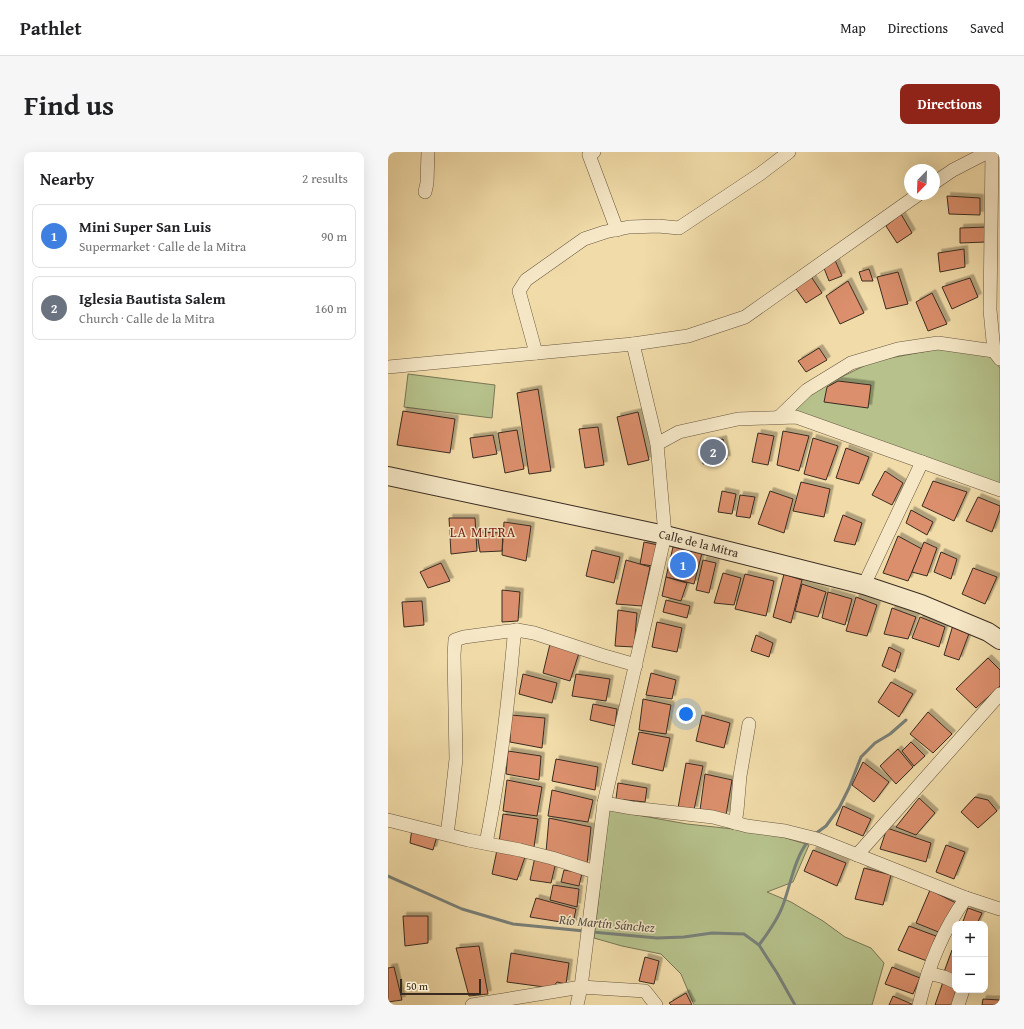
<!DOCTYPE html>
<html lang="en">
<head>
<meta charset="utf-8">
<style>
	body { margin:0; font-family:"Gentium Book Plus",serif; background:#f6f6f6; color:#202124 }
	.controls { position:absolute; right:12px; bottom:12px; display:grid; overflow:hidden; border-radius:8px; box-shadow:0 4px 16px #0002 }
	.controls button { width:36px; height:36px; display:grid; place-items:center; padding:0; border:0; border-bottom:1px solid #e0e0e0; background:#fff; color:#202124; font:20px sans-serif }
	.compass { position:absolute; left:516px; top:12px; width:36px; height:36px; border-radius:50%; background:#fff; box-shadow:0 4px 16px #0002; rotate:203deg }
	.scale { position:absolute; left:12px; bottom:10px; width:81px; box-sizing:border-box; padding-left:4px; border:2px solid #3a2b20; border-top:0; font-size:11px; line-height:14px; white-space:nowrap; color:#3a2b20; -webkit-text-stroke:3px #f6e8c7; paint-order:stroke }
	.you { position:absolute; left:298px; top:562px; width:14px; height:14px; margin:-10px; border:3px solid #fff; border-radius:50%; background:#1a73e8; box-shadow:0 0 0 6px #1a73e833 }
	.badge { display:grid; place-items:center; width:26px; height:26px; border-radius:50%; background:#8f2418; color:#fff; font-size:13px; font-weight:700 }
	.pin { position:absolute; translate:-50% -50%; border:2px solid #fff; box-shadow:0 1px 4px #0006 }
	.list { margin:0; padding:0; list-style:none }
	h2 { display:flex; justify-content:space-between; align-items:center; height:52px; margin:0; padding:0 16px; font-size:17px }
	h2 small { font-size:13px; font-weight:400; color:#757577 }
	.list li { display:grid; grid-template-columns:26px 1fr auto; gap:12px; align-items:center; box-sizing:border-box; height:64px; margin:0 8px 8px; padding:0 8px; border:1px solid #e0e0e0; border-radius:8px }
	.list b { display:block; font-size:15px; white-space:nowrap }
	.list p { margin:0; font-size:13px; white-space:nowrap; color:#757577 }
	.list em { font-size:13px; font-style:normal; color:#757577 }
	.map { position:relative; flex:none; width:612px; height:853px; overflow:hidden; border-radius:8px }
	header { display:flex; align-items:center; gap:24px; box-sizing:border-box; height:56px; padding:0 20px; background:#fff; border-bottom:1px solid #e0e0e0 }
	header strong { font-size:19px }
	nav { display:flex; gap:22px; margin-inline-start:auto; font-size:14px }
	.intro { display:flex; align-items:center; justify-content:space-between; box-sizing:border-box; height:96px; padding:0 24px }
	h1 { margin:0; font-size:28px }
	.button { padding:10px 18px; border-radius:8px; background:#8f2418; color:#fff; font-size:14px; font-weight:700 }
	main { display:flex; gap:24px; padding:0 24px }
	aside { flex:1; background:#fff; border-radius:8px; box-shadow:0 4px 16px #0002 }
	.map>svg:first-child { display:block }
</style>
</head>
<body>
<header>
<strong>Pathlet</strong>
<nav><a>Map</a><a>Directions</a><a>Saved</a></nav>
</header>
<div class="intro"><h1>Find us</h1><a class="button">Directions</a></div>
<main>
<aside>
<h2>Nearby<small>2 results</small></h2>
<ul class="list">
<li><span class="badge" style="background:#3f7fe0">1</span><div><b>Mini Super San Luis</b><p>Supermarket · Calle de la Mitra</p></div><em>90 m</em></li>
<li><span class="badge" style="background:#6b7280">2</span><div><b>Iglesia Bautista Salem</b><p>Church · Calle de la Mitra</p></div><em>160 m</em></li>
</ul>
</aside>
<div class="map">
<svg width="612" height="853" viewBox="0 0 612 853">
	<defs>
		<filter id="shadow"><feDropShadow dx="3.5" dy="-3.5" stdDeviation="0" flood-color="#0004"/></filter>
	</defs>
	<rect width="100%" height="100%" fill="#f1dca9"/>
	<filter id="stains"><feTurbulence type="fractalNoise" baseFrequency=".005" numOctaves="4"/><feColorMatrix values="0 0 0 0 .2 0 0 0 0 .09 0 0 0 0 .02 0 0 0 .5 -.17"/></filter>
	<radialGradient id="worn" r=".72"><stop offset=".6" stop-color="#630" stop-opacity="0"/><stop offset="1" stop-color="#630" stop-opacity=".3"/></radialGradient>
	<g fill="#b6c18b" stroke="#787656">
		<polygon points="550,197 604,204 612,216 612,335 403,259 433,235 486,209"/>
		<polygon points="20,222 107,233 104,266 16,255"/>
		<polygon points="221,658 299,672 345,677 388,683 421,693 405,730 379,740 403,750 435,769 457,785 483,796 496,811 484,853 306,853 293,822 273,802 234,794 206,786"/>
	</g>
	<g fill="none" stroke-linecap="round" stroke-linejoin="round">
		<g stroke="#788079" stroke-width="3">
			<polyline points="427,682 438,674 451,656 461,636 473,605 487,591 502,582 518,568"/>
			<polyline points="0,724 74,757 125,772 196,779"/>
			<polyline points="204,780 269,786 296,785 324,781 356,782 371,793 389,821 407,853"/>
			<path d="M371,793C380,781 390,767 395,753C403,731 406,708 420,689"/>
		</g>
	</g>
	<g fill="#db8f6c" stroke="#3a2b20" filter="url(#shadow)">
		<polygon points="559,44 592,46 592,63 561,62"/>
		<polygon points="513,62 524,81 509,91 498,74"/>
		<polygon points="598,75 598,90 572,91 572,76"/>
		<polygon points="576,97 577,115 552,120 550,101"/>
		<polygon points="446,106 454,124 441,129 434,111"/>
		<polygon points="481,117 485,129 474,129 471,120"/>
		<polygon points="510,120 520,152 498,157 489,125"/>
		<polygon points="422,123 434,141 418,151 406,134"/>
		<polygon points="582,126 590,145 564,157 554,135"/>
		<polygon points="460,129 476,161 452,172 438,144"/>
		<polygon points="544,141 559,172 540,179 528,150"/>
		<polygon points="431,196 439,208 418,220 410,209"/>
		<polygon points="450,229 483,233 480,256 436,250 439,235"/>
		<polygon points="150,237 163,319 141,322 129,241"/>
		<polygon points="15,259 67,267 62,301 9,293"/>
		<polygon points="250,260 261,308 240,313 229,265"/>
		<polygon points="210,275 216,313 197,316 191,277"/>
		<polygon points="129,278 136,317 117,321 110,281"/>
		<polygon points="395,279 421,284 411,319 389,313"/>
		<polygon points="370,281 386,284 380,313 364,310"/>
		<polygon points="105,283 109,302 85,306 82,286"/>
		<polygon points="425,286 450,294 438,328 416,322"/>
		<polygon points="335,287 339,307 315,312 312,293"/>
		<polygon points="458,296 481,305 471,332 448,326"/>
		<polygon points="497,319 515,331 504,353 484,343"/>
		<polygon points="545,329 579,340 566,369 534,354"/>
		<polygon points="413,330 442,337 436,365 405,359"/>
		<polygon points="334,339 348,342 344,362 330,360"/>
		<polygon points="382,339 405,347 396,381 370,372"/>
		<polygon points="352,343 367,345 362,366 348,364"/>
		<polygon points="590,345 612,354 612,358 604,380 578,369"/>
		<polygon points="523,358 545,370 539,383 518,371"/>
		<polygon points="455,363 474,371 467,393 446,389"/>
		<polygon points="61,366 87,366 89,399 63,402"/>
		<polygon points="116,370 143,374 138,409 114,403"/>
		<polygon points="89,380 115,381 114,399 92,400"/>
		<polygon points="510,384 534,397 520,429 495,421"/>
		<polygon points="256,390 270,393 265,414 252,412"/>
		<polygon points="536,390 549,396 539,424 524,420"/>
		<polygon points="285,395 314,401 306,432 278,425"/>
		<polygon points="204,398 232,405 226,431 198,424"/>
		<polygon points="553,400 569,407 563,427 546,420"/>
		<polygon points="238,408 262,415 254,454 228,452"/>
		<polygon points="315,408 328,411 321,441 308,438"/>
		<polygon points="53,411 62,429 40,436 32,420"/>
		<polygon points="585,416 609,425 597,452 574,442"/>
		<polygon points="335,421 353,426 346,453 326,451"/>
		<polygon points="357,422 386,429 378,464 347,457"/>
		<polygon points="396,422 414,428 403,471 385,465"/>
		<polygon points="278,425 299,431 293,449 274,444"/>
		<polygon points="414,432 438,440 430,465 407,459"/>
		<polygon points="114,438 132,440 130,469 114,470"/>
		<polygon points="440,440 464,447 457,473 434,466"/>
		<polygon points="468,445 489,453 479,484 458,479"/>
		<polygon points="278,448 302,454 299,466 275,460"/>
		<polygon points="34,449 36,473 16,475 14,450"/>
		<polygon points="504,456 528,465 520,487 496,482"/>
		<polygon points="230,458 249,461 246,495 227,494"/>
		<polygon points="532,465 557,475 551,495 524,486"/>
		<polygon points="269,470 294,476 289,500 264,495"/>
		<polygon points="565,473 582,479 571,508 556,503"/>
		<polygon points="368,483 385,491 381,505 363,499"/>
		<polygon points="162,492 191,501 182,529 155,521"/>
		<polygon points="501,495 513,501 507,520 494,514"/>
		<polygon points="600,506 612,518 612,534 588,556 568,537"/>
		<polygon points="263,521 288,528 284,547 258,543"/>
		<polygon points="135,522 169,531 164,551 131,542"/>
		<polygon points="188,522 222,527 218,549 184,544"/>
		<polygon points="503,530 525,542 511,565 490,550"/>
		<polygon points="255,547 283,553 278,582 251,578"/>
		<polygon points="205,552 229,557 227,574 202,568"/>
		<polygon points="540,560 564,582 545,601 522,582"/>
		<polygon points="123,563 157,566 154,596 122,590"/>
		<polygon points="314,563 342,571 336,596 308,589"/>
		<polygon points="251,580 282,586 275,619 244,612"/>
		<polygon points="523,590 537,604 526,614 514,599"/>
		<polygon points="510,597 525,615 508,632 492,614"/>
		<polygon points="120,599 153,604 151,628 118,622"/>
		<polygon points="168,607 210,615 207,638 164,629"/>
		<polygon points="475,610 501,630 486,650 464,633"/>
		<polygon points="298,611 315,614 306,658 290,656"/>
		<polygon points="317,622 344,628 338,663 312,658"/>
		<polygon points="119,628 154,635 149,664 115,659"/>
		<polygon points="230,631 259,636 257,650 228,647"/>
		<polygon points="164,638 205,648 200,670 160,664"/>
		<polygon points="587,645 600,648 609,659 590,676 573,660"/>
		<polygon points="531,646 547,661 528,683 508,675"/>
		<polygon points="455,654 483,667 475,684 448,673"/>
		<polygon points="115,662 150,667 146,695 111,690"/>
		<polygon points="161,666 203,675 199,712 158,700"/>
		<polygon points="24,676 49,684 45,698 22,691"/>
		<polygon points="499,676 543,691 538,710 492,697"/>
		<polygon points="558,693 577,700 566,727 548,720"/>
		<polygon points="109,698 137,705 129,728 104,722"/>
		<polygon points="425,698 458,711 449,734 416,719"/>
		<polygon points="147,705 168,710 163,731 142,728"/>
		<polygon points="476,716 503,723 495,753 467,747"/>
		<polygon points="176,718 194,721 191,734 173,730"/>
		<polygon points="165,733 191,737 189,755 162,748"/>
		<polygon points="542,738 568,751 553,781 528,771"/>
		<polygon points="148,746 188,757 185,772 142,765"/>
		<polygon points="580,756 594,761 589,772 574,772"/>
		<polygon points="15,764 40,764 40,791 17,794"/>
		<polygon points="521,774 548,784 539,809 510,798"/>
		<polygon points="91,794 100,842 81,844 68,796"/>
		<polygon points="564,798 567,799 567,823 556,820"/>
		<polygon points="123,801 181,811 178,832 169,830 164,836 119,830"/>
		<polygon points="257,805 271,809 266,832 251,829"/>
		<polygon points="6,815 14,848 0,850 0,816"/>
		<polygon points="504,815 532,826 525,842 497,832"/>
		<polygon points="555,830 567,835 568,838 564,853 547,853"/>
		<polygon points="298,841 304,853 283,853 281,851"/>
		<polygon points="505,844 526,853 501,853"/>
		<polygon points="595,847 612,848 612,853 594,853"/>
	</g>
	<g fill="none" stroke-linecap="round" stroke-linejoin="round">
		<g stroke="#685742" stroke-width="14">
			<g id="street">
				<polyline points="206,0 201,3 229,78"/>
				<polyline points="604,0 602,158 606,199 612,207"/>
				<polyline points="546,31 565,18 600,0"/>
				<polyline points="37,40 39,31 40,0"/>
				<polyline points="245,192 300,184 357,165 531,42"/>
				<polyline points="148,201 131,139 138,128 196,87 217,80 241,75 270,74 291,76 372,22 401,0"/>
				<polyline points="0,215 245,192 269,292 277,383 216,651 193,835 189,853"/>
				<polyline points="391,265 419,238 463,211 510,197 550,191 606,199"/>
				<polyline points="269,292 291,280 350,267 408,265 612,338"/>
				<polyline points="476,433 534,310"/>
				<polyline points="216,651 244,656 325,665 359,674 397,679 429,687 578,746 612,757"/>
				<polyline points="0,668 80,688 132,698 164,706 207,720"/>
				<polyline points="347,671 349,659 352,624 361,572"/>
				<polyline points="59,682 63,652 68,607 66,503 67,488 76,485 129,478"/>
				<path d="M98,691C112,623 120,554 126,485L129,478L146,481L213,503L248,513"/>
				<polyline points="469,703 612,542"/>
				<polyline points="540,821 556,825 567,830"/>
				<polyline points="84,853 193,835 257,839 268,853"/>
				<path d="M531,853C540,815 555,778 578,746"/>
				<polyline points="570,853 575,838"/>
			</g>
		</g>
		<g stroke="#3a2b20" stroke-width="20">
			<g id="secondary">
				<path id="s1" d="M0,324L277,383L476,433L533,452L600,480L612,488"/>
			</g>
		</g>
		<use href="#street" stroke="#f6e8c7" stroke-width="13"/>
		<use href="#secondary" stroke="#f6e8c7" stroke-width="18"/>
	</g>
	<g text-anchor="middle" stroke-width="3" stroke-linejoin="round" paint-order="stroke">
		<g font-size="12" fill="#3a2b20" stroke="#f6e8c7">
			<text dy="4" stroke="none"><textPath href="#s1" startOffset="318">Calle de la Mitra</textPath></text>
		</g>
		<g font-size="13" font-style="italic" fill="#544e45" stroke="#f6e8c7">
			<text transform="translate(219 771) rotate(5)" y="5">Río Martín Sánchez</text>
		</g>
		<g font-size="14" letter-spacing="1" fill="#7a1f14" stroke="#f6e8c7">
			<text x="95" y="385">LA MITRA</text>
		</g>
	</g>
	<rect width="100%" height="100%" filter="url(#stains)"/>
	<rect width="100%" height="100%" fill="url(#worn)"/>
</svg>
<div class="controls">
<button>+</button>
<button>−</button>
</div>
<svg class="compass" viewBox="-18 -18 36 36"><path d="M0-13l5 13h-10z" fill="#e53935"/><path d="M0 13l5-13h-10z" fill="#757577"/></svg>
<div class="scale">50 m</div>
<div class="you"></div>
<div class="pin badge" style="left:295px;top:413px;background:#3f7fe0">1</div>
<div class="pin badge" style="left:325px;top:300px;background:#6b7280">2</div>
</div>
</main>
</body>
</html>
